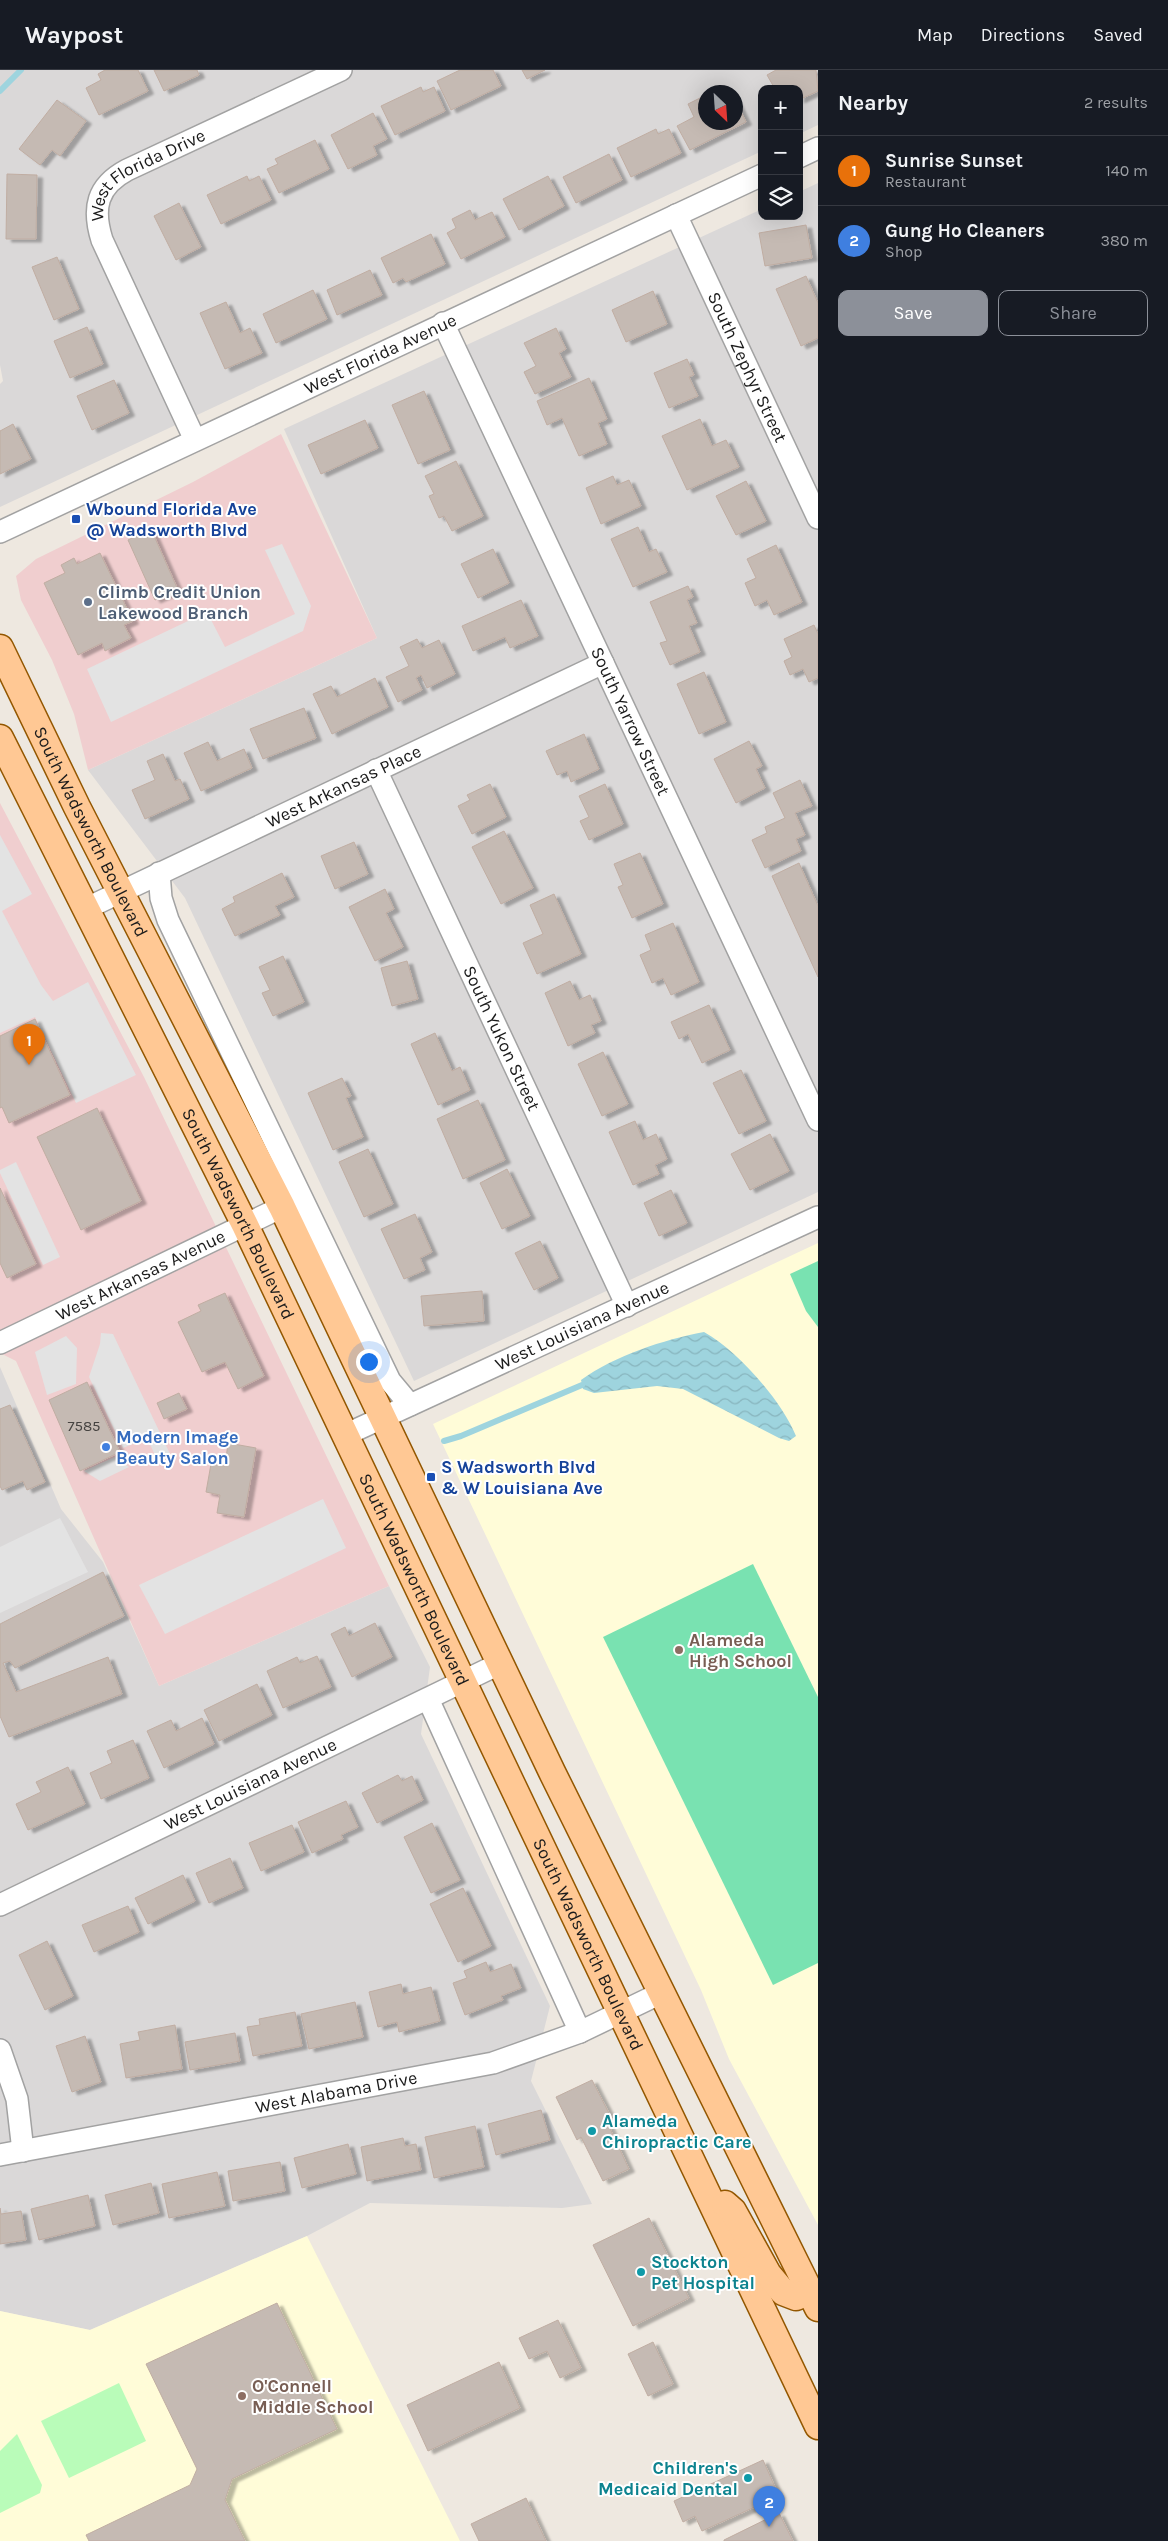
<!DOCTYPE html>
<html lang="en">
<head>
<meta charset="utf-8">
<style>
	body { margin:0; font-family:Karla,sans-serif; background:#242831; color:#f1f3f6 }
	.controls { position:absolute; right:15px; top:15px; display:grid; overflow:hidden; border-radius:10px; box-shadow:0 5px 20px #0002 }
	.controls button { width:45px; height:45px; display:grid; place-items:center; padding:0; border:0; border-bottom:1px solid #363941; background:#171b24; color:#f1f3f6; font:25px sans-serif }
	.compass { position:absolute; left:698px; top:15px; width:45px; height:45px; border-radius:50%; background:#171b24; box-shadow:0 5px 20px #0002; rotate:155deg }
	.you { position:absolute; left:368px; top:1291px; width:18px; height:18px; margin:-12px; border:4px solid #fff; border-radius:50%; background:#1a73e8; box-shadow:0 0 0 8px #1a73e833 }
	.badge { display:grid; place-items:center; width:32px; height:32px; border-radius:50%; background:#8c9099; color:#fff; font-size:16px; font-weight:700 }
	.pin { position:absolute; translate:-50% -41px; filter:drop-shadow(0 1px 2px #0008) }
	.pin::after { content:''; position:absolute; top:26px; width:18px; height:15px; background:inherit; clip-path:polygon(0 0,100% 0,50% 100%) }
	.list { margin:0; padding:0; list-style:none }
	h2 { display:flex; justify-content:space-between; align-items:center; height:65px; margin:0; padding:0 20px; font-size:21px }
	h2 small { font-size:16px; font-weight:400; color:#9ea1a6 }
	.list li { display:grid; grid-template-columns:32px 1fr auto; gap:15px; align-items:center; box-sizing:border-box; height:70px; padding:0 20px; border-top:1px solid #363941 }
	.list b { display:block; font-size:19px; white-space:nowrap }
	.list p { margin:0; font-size:16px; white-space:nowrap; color:#9ea1a6 }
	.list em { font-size:16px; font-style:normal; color:#9ea1a6 }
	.actions { display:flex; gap:10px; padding:15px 20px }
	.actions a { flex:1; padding:11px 0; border:1px solid #8c9099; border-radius:10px; text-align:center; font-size:18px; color:#8c9099 }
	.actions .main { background:#8c9099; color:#fff }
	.icon { flex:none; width:28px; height:28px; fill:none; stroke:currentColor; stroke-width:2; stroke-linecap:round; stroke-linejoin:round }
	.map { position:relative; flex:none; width:818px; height:2471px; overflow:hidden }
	header { display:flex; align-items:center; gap:30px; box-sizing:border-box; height:70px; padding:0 25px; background:#171b24; border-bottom:1px solid #363941 }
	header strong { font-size:24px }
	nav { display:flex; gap:28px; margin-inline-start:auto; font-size:18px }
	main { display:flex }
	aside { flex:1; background:#171b24 }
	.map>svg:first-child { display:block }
</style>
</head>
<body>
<header>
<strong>Waypost</strong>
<nav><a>Map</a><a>Directions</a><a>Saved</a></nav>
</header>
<main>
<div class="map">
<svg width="818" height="2471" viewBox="0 0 818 2471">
	<defs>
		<pattern id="water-waves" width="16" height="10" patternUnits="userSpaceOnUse" patternTransform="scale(1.25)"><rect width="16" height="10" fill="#9ed4de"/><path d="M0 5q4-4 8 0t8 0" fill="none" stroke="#88b5be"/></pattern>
		<filter id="shadow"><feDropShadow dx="5.5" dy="3" stdDeviation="1" flood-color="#0004"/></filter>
	</defs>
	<rect width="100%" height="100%" fill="#eee8e0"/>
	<g fill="#dad8d8" fill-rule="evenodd">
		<path d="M0,0H818V55L799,64V19H762V81L0,437V314L3,311L0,295ZM706,22H736V52H706Z"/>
		<polygon points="818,113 818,1122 414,1311 185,828 88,700 377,568 284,359 762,139 762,146 799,146 799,122"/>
		<polygon points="0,1297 61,1439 103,1492 159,1616 389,1516 430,1597 421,1664 550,1936 531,2011 592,2134 562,2138 370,2133 307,2166 90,2260 0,2241"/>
	</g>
	<g fill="#f0cecf">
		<polygon points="281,364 377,568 88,700 74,644 52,590 21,530 16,506 36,489 193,412"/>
		<polygon points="0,733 144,1007 389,1516 159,1616 16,1291 0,1283"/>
	</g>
	<g fill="#fffcd8">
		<polygon points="818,1173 818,2155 729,1989 701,1920 433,1354"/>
		<polygon points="307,2166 460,2471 0,2471 0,2241 90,2260"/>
	</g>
	<g fill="#b9fcb9">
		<polygon points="119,2313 146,2371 69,2408 41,2351"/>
		<polygon points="17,2364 42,2415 40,2423 0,2443 0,2381"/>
	</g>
	<g fill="#79e2b1">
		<polygon points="818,1191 818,1257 806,1241 790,1204"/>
		<polygon points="753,1494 818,1627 818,1893 773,1915 603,1567"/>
	</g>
	<g fill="#e3e3e3">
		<polygon points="282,474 311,536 303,561 111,652 87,599 207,542 225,577 295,544 265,480"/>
		<polygon points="0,765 32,824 2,841 41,915 53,931 88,912 136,1005 76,1033 35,947 0,963"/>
		<polygon points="16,1092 60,1187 43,1195 0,1103 0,1100"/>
		<polygon points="101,1263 113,1264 171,1386 155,1385 147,1368 123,1378 89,1307 100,1274"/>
		<polygon points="66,1266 77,1278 76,1314 47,1325 35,1282"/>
		<polygon points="115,1387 129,1397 100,1411 84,1401"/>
		<polygon points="323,1429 346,1478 165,1564 139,1515"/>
		<polygon points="60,1448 88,1502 0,1543 0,1477"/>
	</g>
	<path fill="url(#water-waves)" d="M704,1262C738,1281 781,1330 796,1366L789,1371L779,1368L683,1319L657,1316L594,1323L583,1319L581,1310C616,1285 663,1270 704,1262Z"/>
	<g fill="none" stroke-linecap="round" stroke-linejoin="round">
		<g stroke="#9ed4de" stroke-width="6">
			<polyline points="0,21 21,0"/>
			<polyline points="444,1371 461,1366 582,1315"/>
		</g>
	</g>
	<g fill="#c5bab3" stroke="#c0ada2" filter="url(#shadow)">
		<polygon points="105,0 138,0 148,21 99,45 86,18 101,10 98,4"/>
		<polygon points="154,0 197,0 199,5 164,21"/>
		<polygon points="460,0 493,0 501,16 451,40 437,11"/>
		<polygon points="522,0 545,0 527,9"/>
		<polygon points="776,0 816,0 818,21 799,30 799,19 775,19 767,5"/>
		<polygon points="421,17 423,22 434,17 445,41 395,65 381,36"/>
		<polygon points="706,25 706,52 736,52 736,31 746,52 690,80 677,56 694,47 688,34"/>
		<polygon points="57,30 86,51 60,86 52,80 40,95 19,79"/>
		<polygon points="373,43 387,69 373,76 377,85 348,99 331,65"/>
		<polygon points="656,59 658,64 669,59 681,83 631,107 617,78"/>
		<polygon points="315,70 329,99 279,123 267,99 278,94 275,89"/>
		<polygon points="609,84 622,110 576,133 563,107"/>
		<polygon points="7,104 37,105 36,169 6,169"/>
		<polygon points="247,106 249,111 259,106 271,130 221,154 207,125"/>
		<polygon points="548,106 564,136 519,160 503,129"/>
		<polygon points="179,133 201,177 176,190 154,146"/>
		<polygon points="470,140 475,150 492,142 505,167 461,189 447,163 456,158 452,149"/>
		<polygon points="806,155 812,188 765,196 759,163"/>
		<polygon points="431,164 445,194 406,212 403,208 393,213 381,188"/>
		<polygon points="57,187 79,239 54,250 32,197"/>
		<polygon points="370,200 382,225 337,245 327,220"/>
		<polygon points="806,206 818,233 818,268 801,276 776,219"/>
		<polygon points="313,220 327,249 276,273 263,244"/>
		<polygon points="653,221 667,254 626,272 612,240"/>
		<polygon points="226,232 240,263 250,258 262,283 225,299 200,243"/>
		<polygon points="87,257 103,294 70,308 54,271"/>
		<polygon points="556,258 566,279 559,283 571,307 535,324 524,302 536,296 524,273"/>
		<polygon points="687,289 694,305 689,307 698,326 669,338 654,303"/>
		<polygon points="589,308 607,349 598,353 607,374 579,386 562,348 547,355 537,331"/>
		<polygon points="114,310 129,343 92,360 77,326"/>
		<polygon points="424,321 450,380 418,394 392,335"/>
		<polygon points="700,349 712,376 726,370 739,397 687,420 662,366"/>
		<polygon points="365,350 378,378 321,404 308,375"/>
		<polygon points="13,354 31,389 0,404 0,361"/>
		<polygon points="456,391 483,446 452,461 444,446 439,448 429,426 434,424 425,406"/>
		<polygon points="613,406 617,415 629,410 641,436 601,454 586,418"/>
		<polygon points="746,411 766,451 736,465 716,426"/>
		<polygon points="638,457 649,482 656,479 667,502 633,517 611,469"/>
		<polygon points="151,459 178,520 155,530 128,470"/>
		<polygon points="776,475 802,532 774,545 767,530 755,536 745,513 756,508 747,489"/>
		<polygon points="493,479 509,513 478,528 461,494"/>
		<polygon points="100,483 133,551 124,555 131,568 105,581 102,573 78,585 44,513 65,503 61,495 74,488 77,494"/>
		<polygon points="688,516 693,527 687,530 697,553 689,556 700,582 670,595 660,573 667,571 650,532"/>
		<polygon points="521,530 538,566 510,578 505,567 473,581 462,556"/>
		<polygon points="814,555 818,564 818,608 809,612 803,599 790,605 784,591 792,587 784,569"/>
		<polygon points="417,569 422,578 439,570 455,604 427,618 421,605 416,608 422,620 398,632 386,607 409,596 400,577"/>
		<polygon points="704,602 726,652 699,664 677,614"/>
		<polygon points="375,608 388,637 332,664 313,624 331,616 337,627"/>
		<polygon points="304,638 316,668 263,689 250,659"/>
		<polygon points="584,664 599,699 571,712 567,701 557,705 546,681"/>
		<polygon points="749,671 762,696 756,699 765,718 736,733 714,689"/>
		<polygon points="208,672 217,691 244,679 252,698 201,721 184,683"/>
		<polygon points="163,684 175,711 180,709 189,729 145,749 132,720 155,710 147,691"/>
		<polygon points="800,710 812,736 795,743 805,765 796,769 801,781 765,798 752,770 767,763 765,757 785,748 773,723"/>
		<polygon points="490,714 506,747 472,764 458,736 470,730 467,725"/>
		<polygon points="605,714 623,754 589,770 580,751 589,747 579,726"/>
		<polygon points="504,761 533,818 501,834 472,777"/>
		<polygon points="354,772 368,804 335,819 321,786"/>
		<polygon points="640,783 663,834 632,848 618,817 623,815 614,794"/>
		<polygon points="799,793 818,836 818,907 772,806"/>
		<polygon points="282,803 294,827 275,836 280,845 235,866 222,839 235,832 233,827"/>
		<polygon points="385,819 394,839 386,843 403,877 375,891 349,837"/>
		<polygon points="554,824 581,884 537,904 523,873 543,864 530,835"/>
		<polygon points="673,853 699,912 671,925 663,908 652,913 640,885 651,880 645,865"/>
		<polygon points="283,886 304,932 273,946 262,923 270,920 259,897"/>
		<polygon points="407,891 418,929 392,936 381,898"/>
		<polygon points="570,911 579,930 590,925 601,951 591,955 595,963 568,976 545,923"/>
		<polygon points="709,935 730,980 702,993 688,964 679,969 671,952"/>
		<polygon points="35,949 70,1025 9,1053 2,1037 0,1038 0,966"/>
		<polygon points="435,963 452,1001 460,997 470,1020 438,1035 411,974"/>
		<polygon points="603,982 628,1034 602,1046 578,994"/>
		<polygon points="741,1000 766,1051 739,1064 713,1013"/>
		<polygon points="342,1008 351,1026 346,1028 363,1067 333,1080 308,1023"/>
		<polygon points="478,1030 505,1090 463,1109 437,1049"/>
		<polygon points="97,1038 141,1131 81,1160 37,1067"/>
		<polygon points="635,1051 643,1070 656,1064 667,1089 655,1095 659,1104 633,1115 609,1062"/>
		<polygon points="770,1064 789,1101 750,1120 731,1084"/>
		<polygon points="368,1079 393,1134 364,1147 339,1092"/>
		<polygon points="507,1099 530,1146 502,1159 480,1113"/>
		<polygon points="0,1118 36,1194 7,1208 0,1193"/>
		<polygon points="671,1120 687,1153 659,1166 644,1133"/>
		<polygon points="415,1144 432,1182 420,1188 425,1200 404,1209 381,1159"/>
		<polygon points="540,1171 558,1208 534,1220 515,1183"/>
		<polygon points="482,1221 484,1251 424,1256 421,1226"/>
		<polygon points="225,1223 264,1306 238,1319 225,1292 202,1302 178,1252 201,1241 198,1235"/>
		<polygon points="87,1312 120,1382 80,1401 49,1330"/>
		<polygon points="179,1323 187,1339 164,1349 157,1333"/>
		<polygon points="10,1335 45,1412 27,1420 23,1411 2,1420 0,1416 0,1339"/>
		<polygon points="228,1373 256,1378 244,1447 217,1443 220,1425 206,1422 211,1394 225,1396"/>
		<polygon points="103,1502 124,1546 15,1598 10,1591 3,1593 16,1622 108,1587 122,1624 9,1667 0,1646 0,1554"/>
		<polygon points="375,1553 392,1587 352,1607 331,1564 345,1557 349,1566"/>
		<polygon points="317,1586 331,1617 283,1638 267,1601 297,1587 300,1593"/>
		<polygon points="257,1614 272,1645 219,1671 204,1640"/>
		<polygon points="202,1648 214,1674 164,1698 147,1661 171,1650 176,1661"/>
		<polygon points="133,1670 149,1708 101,1729 90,1703 112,1693 107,1681"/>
		<polygon points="68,1697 85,1734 28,1760 16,1734 41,1722 36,1712"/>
		<polygon points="398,1705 402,1711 412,1706 423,1730 377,1753 362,1723"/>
		<polygon points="346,1731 358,1757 341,1765 343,1769 312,1783 298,1752"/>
		<polygon points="432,1753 460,1810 431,1823 404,1767"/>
		<polygon points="292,1755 304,1782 261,1801 249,1773"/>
		<polygon points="230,1788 243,1818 209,1833 196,1803"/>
		<polygon points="183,1805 195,1831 148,1854 135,1828"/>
		<polygon points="463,1818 491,1876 458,1892 430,1834"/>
		<polygon points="128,1836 139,1862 94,1882 82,1855"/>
		<polygon points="47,1871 73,1926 45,1940 19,1885"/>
		<polygon points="486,1892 490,1902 511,1894 521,1918 501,1926 503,1930 465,1945 453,1913 467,1908 464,1901"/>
		<polygon points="401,1914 403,1924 431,1917 440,1951 399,1962 397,1952 378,1957 369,1922"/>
		<polygon points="355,1932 363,1967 309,1979 301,1944"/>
		<polygon points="295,1942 302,1976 253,1986 247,1957 260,1955 259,1949"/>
		<polygon points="175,1955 182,1999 126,2008 120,1974 140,1970 138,1962"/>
		<polygon points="235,1963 240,1991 190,2000 185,1972"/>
		<polygon points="85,1966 101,2012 72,2022 56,1976"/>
		<polygon points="592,2010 613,2051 608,2054 629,2099 603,2111 581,2067 577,2070 556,2027"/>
		<polygon points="541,2040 550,2070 496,2085 488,2054"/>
		<polygon points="475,2056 484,2097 434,2108 425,2067"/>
		<polygon points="403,2068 405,2076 416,2074 421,2100 367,2111 361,2077"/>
		<polygon points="348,2074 356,2104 302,2118 294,2088"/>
		<polygon points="280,2092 285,2121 233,2131 228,2101"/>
		<polygon points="217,2102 225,2136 169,2148 162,2114"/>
		<polygon points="151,2113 159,2143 113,2155 105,2125"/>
		<polygon points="88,2125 95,2156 39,2170 31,2139"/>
		<polygon points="0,2138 1,2144 21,2141 26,2170 0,2174"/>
		<polygon points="649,2148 689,2228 633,2256 593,2175"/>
		<polygon points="277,2233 337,2359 232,2409 225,2430 245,2471 89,2471 86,2465 190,2415 197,2399 146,2294"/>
		<polygon points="558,2250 581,2298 560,2308 547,2281 529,2289 519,2268"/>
		<polygon points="653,2272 673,2314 648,2326 628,2284"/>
		<polygon points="499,2292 520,2338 428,2381 407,2335"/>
		<polygon points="763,2390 779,2426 702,2461 695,2446 683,2452 674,2431"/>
		<polygon points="526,2428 546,2471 479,2471 471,2454"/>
		<polygon points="779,2443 793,2471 724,2471 724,2470"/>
	</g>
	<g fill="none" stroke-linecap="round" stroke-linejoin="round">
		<g stroke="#a2a2a2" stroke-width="24">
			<g id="minor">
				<polyline points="799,87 818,78"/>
				<path id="s1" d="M676,145L818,448"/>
				<path id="s2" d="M443,253L818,1050"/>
				<path id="s3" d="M195,370L102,170C92,138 97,116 127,100L341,0"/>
				<path id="s4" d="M0,462L762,105"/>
				<path id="s5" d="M376,700L627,1236"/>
				<polyline points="159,803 161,828 168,850 390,1311 410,1335"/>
				<path id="s6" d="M85,839L603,593"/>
				<path id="s7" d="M0,1273L282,1137"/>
				<path id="s8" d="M345,1365L818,1147"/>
				<polyline points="428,1629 580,1962"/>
				<path id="s9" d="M0,1835L501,1593"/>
				<polyline points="0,1980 17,2029 23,2081"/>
				<path id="s10" d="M0,2085L493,1993L580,1962L661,1923"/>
			</g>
		</g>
		<g stroke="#935700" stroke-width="29">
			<g id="major">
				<path id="s11" d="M0,578L77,737L282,1137L552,1702L818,2238"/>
				<path id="s12" d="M0,668L245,1155L818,2356"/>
				<polyline points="725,2134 733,2141 768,2204 783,2222 796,2227 810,2221"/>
			</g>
		</g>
		<use href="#minor" stroke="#fff" stroke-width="21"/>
		<use href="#major" stroke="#ffc894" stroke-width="26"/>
	</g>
	<g fill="#1a4fb4" stroke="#fff" stroke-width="2">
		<rect x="71" y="444" width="10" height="10" rx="2.5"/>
		<rect x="426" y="1402" width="10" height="10" rx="2.5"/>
	</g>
	<circle fill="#5c6f8a" stroke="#fff" stroke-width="2" cx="88" cy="532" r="5"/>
	<circle fill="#3f7fe0" stroke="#fff" stroke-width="2" cx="106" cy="1377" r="5"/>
	<g fill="#8d6e63" stroke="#fff" stroke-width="2">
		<circle cx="679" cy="1580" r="5"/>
		<circle cx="242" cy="2326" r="5"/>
	</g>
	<g fill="#0f9aa8" stroke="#fff" stroke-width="2">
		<circle cx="592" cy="2061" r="5"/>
		<circle cx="641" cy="2202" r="5"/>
		<circle cx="748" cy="2408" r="5"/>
	</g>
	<g text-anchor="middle" stroke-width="4" stroke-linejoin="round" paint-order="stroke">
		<g font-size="15" fill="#464341">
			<text x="84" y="1361">7585</text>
		</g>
		<g font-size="18" fill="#1b1b1b" stroke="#fff">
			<text dy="6" stroke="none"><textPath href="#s3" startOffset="314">West Florida Drive</textPath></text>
			<text dy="6" stroke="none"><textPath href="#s4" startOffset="420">West Florida Avenue</textPath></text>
			<text dy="6" stroke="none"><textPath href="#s1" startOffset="168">South Zephyr Street</textPath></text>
			<text dy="6" stroke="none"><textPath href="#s2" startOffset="440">South Yarrow Street</textPath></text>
			<text dy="6" stroke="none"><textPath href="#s6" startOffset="286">West Arkansas Place</textPath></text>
			<text dy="6" stroke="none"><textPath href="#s11" startOffset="205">South Wadsworth Boulevard</textPath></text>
			<text dy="6" stroke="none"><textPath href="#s5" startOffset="296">South Yukon Street</textPath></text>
			<text dy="6" stroke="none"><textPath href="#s12" startOffset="532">South Wadsworth Boulevard</textPath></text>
			<text dy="6" stroke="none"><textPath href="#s7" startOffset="156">West Arkansas Avenue</textPath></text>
			<text dy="6" stroke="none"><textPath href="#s8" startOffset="261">West Louisiana Avenue</textPath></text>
			<text dy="6" stroke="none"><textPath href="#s12" startOffset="938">South Wadsworth Boulevard</textPath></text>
			<text dy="6" stroke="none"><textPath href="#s9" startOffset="278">West Louisiana Avenue</textPath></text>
			<text dy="6" stroke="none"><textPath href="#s12" startOffset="1342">South Wadsworth Boulevard</textPath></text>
			<text dy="6" stroke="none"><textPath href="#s10" startOffset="342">West Alabama Drive</textPath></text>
		</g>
		<g font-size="18" font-weight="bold" fill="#164399" stroke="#fff" text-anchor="start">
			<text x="86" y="445">Wbound Florida Ave<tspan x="86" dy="21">@ Wadsworth Blvd</tspan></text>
			<text x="441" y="1403">S Wadsworth Blvd<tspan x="441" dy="21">&amp; W Louisiana Ave</tspan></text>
		</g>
		<g font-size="18" font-weight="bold" fill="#4e5e75" stroke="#fff" text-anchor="start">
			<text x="98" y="528">Climb Credit Union<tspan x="98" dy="21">Lakewood Branch</tspan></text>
		</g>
		<g font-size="18" font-weight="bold" fill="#366cbe" stroke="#fff" text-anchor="start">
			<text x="116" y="1373">Modern Image<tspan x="116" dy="21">Beauty Salon</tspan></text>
		</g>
		<g font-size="18" font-weight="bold" fill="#785e54" stroke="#fff" text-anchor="start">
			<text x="689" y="1576">Alameda<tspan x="689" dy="21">High School</tspan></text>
			<text x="252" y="2322">O'Connell<tspan x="252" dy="21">Middle School</tspan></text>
		</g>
		<g font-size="18" font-weight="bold" fill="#0d838f" stroke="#fff" text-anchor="start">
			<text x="602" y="2057">Alameda<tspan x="602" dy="21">Chiropractic Care</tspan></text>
			<text x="651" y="2198">Stockton<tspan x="651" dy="21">Pet Hospital</tspan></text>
			<text x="738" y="2404" text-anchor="end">Children's<tspan x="738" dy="21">Medicaid Dental</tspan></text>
		</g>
	</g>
</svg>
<div class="controls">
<button>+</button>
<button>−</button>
<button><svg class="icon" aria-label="layers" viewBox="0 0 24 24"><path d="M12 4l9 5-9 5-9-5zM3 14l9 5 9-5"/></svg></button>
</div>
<svg class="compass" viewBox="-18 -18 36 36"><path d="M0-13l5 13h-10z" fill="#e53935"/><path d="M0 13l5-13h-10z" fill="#9ea1a6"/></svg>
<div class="you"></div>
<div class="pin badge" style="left:29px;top:995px;background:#e8710a">1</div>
<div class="pin badge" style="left:769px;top:2457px;background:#3f7fe0">2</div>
</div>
<aside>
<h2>Nearby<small>2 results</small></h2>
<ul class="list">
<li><span class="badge" style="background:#e8710a">1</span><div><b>Sunrise Sunset</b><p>Restaurant</p></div><em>140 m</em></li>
<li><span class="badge" style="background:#3f7fe0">2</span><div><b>Gung Ho Cleaners</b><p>Shop</p></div><em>380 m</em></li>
</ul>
<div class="actions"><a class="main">Save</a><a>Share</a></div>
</aside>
</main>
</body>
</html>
